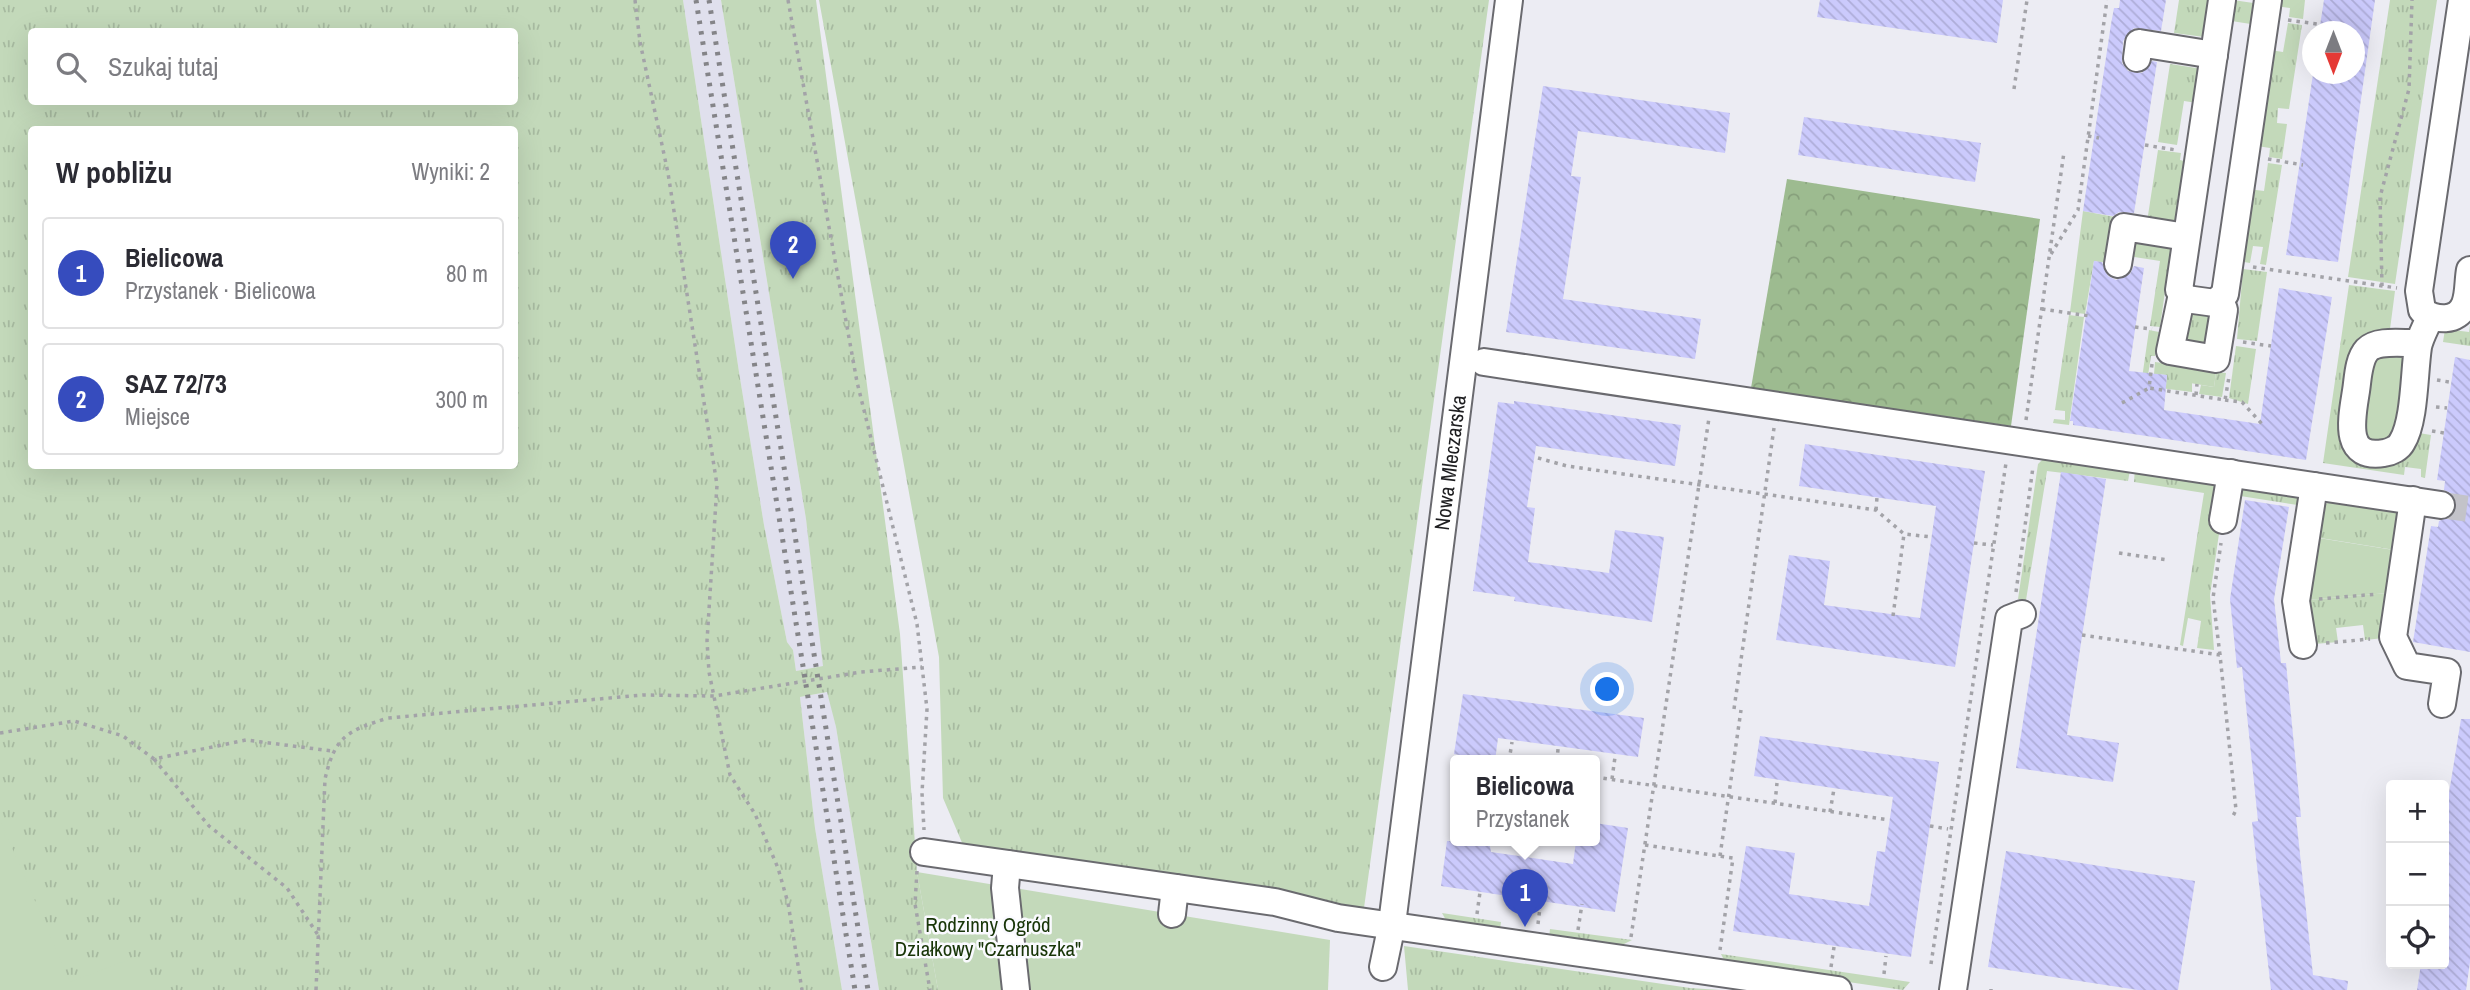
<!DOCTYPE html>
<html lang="pl">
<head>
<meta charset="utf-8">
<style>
	body { margin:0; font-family:"Archivo Narrow",sans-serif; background:#f2f2f3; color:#2b2b33 }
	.controls { position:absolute; right:21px; bottom:21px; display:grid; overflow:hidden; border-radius:7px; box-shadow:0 7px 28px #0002 }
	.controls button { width:63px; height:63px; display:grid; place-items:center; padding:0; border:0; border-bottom:2px solid #e1e1e2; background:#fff; color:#2b2b33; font:35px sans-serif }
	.compass { position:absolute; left:2302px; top:21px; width:63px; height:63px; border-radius:50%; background:#fff; box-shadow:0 7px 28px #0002; rotate:180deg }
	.you { position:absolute; left:1608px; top:690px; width:24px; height:24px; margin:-18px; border:5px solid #fff; border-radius:50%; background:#1a73e8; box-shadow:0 0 0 10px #1a73e833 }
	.badge { display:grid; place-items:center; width:46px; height:46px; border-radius:50%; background:#364cbe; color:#fff; font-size:23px; font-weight:700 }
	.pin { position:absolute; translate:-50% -58px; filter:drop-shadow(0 2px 4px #0008) }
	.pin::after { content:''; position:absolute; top:37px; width:24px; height:21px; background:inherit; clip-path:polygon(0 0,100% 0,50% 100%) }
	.popup { position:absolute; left:1450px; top:755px; width:150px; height:91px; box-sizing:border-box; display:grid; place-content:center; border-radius:7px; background:#fff; filter:drop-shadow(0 2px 5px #0005); font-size:23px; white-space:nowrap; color:#7c7c81 }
	.popup b { font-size:26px; color:#2b2b33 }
	.popup::after { content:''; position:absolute; left:50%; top:100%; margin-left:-14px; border:14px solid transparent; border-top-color:#fff }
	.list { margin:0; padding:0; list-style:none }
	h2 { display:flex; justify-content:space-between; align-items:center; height:91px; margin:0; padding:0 28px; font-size:30px }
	h2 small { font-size:23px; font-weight:400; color:#7c7c81 }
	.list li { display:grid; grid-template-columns:46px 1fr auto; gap:21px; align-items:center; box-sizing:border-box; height:112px; margin:0 14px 14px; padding:0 14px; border:2px solid #e1e1e2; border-radius:7px }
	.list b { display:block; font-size:26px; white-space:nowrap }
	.list p { margin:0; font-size:23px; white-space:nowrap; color:#7c7c81 }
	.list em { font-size:23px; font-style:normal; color:#7c7c81 }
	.icon { flex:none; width:38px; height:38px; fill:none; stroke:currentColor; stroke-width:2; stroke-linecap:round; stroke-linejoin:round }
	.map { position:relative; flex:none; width:2470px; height:990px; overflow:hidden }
	.search { position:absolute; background:#fff; box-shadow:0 7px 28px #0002; left:28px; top:28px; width:490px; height:77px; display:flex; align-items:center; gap:18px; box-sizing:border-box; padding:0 24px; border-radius:7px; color:#7c7c81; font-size:26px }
	.panel { position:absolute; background:#fff; box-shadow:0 7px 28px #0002; left:28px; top:126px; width:490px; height:343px; border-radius:7px }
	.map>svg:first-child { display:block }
</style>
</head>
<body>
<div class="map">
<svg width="2470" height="990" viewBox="0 0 2470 990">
	<defs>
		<pattern id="grass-tufts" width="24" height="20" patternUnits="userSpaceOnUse" patternTransform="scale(1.75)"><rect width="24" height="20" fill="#c3d9ba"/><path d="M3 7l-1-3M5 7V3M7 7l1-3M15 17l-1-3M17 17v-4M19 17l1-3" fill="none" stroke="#a7baa0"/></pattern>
		<pattern id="forest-crowns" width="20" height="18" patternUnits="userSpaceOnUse" patternTransform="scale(1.75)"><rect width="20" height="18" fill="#9dbb90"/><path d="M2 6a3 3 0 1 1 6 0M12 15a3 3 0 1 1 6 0" fill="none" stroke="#87a07c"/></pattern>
		<pattern id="building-back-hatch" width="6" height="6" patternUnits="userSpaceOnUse" patternTransform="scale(1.75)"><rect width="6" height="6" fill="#cbcafc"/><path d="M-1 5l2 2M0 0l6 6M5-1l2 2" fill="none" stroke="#aeadd8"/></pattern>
	</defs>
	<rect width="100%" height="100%" fill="#ececf3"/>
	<g fill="#e0e0ed">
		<polygon points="683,0 721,0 806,519 824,666 796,671 793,650 787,642 764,525 739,372"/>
		<polygon points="828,692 836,727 879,990 842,990 815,828 800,697"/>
	</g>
	<g fill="url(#grass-tufts)" fill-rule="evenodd">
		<path d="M0,0H683L739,372L764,525L787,642L793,650L796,671L823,666L806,519L721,0H816L900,634L917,872L938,990H879L836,727L827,692L800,697L815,828L842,990H0ZM32,32H514V102H32ZM32,130H514V466H32Z"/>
		<polygon points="819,0 1489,0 1364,908 969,859 943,798 939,657"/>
		<polygon points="2179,0 2210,0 2204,37 2174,33"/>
		<polygon points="2233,0 2260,4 2257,25 2225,20"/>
		<polygon points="2276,0 2305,0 2303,19 2289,17 2290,8 2275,6"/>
		<polygon points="2390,0 2437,0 2395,284 2348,277"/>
		<polygon points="2288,23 2302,25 2289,109 2278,108 2277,123 2287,124 2282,159 2269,157 2270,148 2257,146 2270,50 2283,52"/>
		<polygon points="2170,64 2203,69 2197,103 2184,101 2177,145 2158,142"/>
		<polygon points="2158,150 2181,153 2180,160 2188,162 2178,227 2147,222"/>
		<polygon points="2268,163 2282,165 2266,265 2260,264 2263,247 2253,246 2250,263 2238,261 2248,189 2264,191"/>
		<polygon points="2083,211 2115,217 2108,263 2094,261 2085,314 2070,312"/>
		<polygon points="2131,237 2173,244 2173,269 2168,270 2160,327 2150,326 2160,261 2128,256"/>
		<polygon points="2243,269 2267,272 2257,341 2237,339"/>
		<polygon points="2349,285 2395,291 2389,337 2413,432 2431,435 2425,478 2421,477 2421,469 2405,467 2404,475 2323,463"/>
		<polygon points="2182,309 2217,313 2208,347 2182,344"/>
		<polygon points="2069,315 2084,317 2069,425 2053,423 2054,419 2065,420 2065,411 2055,410"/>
		<polygon points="2470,325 2470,346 2443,342 2445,329 2469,332"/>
		<polygon points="2149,330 2159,332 2155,356 2151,356 2146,388 2140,392"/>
		<polygon points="2236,346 2256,349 2248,404 2229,398"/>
		<polygon points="2155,362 2192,367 2192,392 2152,387 2166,385 2167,375 2154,374"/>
		<polygon points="2216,372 2226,373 2222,397 2199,394 2201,385 2214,387"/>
		<polygon points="2044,458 2131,465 2128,481 2047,471 2026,600 2018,599 2038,464"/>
		<polygon points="2135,467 2208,479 2219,493 2220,527 2210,595 2214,650 2197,648 2201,621 2188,618 2183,646 2180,645 2204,493 2134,482"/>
		<polygon points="2251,485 2291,491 2304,506 2234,495"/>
		<polygon points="2338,497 2393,506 2406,522 2401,551 2314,537 2319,508"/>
		<polygon points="2399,592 2393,637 2365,640 2363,625 2336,628 2338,642 2303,645 2296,601"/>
		<polygon points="1442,913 1501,922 1500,930 1447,922"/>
		<polygon points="1550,929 1632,940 1616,948 1549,938"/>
		<polygon points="1404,946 1690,988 1720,990 1408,990"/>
		<polygon points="1721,954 1910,982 1903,990 1726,964"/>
	</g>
	<polygon fill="url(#forest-crowns)" points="1787,179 2040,219 2011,426 1751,388"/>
	<g fill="#c3d9ba">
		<polygon points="2376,354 2401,355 2406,360 2396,441 2363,443 2366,366"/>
		<polygon points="2192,367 2216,372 2214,387 2190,383"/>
		<polygon points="2306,536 2406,552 2399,592 2296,601"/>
		<polygon points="0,820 70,982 138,956 156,990 0,990"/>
		<polygon points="917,872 1330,940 1328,990 938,990"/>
	</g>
	<g fill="url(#building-back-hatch)">
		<polygon points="1820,0 2003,0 1997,43 1817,17"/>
		<polygon points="2120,0 2166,0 2161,31 2134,28 2123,41 2122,63 2128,71 2142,73 2152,61 2157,62 2134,213 2119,212 2113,216 2083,211 2111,24 2114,8 2119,8"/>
		<polygon points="2324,0 2375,0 2338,262 2286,255 2313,74 2355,74 2355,32 2319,32"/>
		<polygon points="1543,86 1730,113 1725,153 1578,131 1571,176 1581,177 1563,299 1701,319 1695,359 1506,332"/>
		<polygon points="1804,117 1981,143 1975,182 1798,155"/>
		<polygon points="2094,261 2102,262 2108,276 2116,280 2130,274 2134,266 2144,268 2129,371 2167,375 2164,410 2260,424 2279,288 2332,297 2306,460 2073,425 2073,421 2070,421"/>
		<polygon points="2455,357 2470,360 2470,652 2413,642 2431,526 2438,527 2439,521 2453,515 2457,507 2451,493 2444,490 2445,481 2437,480"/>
		<polygon points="1514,401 1681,425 1675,466 1536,446 1527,507 1535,508 1528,562 1609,573 1615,530 1664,537 1652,622 1514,601 1515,597 1473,591 1498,402 1514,404"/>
		<polygon points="1805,444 1985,471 1955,667 1776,640 1789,555 1830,561 1824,605 1920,618 1936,506 1799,486"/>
		<polygon points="2061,472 2106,479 2067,735 2119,743 2113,782 2016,768"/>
		<polygon points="2245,500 2289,507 2274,599 2281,663 2286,663 2301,817 2296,817 2313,975 2348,981 2347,990 2271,990 2252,822 2258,821 2242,667 2237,668 2230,599"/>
		<polygon points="1463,694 1644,718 1638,757 1498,738 1495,761 1459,761 1460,755 1454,754"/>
		<polygon points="2461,719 2470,719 2470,962 2466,990 2417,990 2421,964 2444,964 2444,824"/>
		<polygon points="1760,736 1939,762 1911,957 1733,931 1746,846 1795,853 1789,894 1869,906 1877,851 1885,852 1893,797 1754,776"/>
		<polygon points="1595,823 1628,828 1615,912 1441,886 1447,841 1489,841 1491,852 1573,864 1576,841 1595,841"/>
		<polygon points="2006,851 2195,881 2178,990 2138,990 1988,967"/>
	</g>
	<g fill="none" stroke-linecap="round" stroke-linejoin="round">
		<polyline stroke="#c3c3c9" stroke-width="26" stroke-dasharray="26 13" stroke-linecap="butt" points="2441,505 2470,509"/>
		<g stroke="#6a6a6f" stroke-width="30">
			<g id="minor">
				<polyline points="2222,0 2179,290 2186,299 2215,303 2225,294 2268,0"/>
				<path d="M2462,0L2419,291L2422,310C2434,321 2458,323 2465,304C2469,294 2468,280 2470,270"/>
				<polyline points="2137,58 2139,43 2214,55"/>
				<polyline points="2118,264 2124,227 2186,237"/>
				<polyline points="2182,294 2170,351 2216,359 2224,310 2220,299"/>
				<path d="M2419,343C2404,344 2378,339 2367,350C2358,360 2358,379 2356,391C2352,417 2342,460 2384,453C2391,452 2399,448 2402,442C2415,421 2414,373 2418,347C2420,337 2426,327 2430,317"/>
				<polyline points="1484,362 2441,505"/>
				<polyline points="2413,500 2393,637 2407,666 2447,672 2442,704"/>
				<polyline points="2223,520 2231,473"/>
				<polyline points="2303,645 2296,601 2314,486"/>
				<polyline points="924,852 1275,902 1338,918 1838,990"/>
				<polyline points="1007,864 1005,888 1016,990"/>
				<polyline points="1172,914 1175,888"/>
				<path id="s1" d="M1383,967L1392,924L1509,0"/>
				<polyline points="1953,990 2009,619 2022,614"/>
			</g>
		</g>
		<g stroke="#a3a3a8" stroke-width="3.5" stroke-dasharray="3.5 5" stroke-linecap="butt">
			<polyline points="635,0 640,42 668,173 717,485 707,641 709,672 730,775 755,814 778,868 788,903 802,990"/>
			<polyline points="788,0 857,382 917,624 927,709 922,793 924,830"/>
			<polyline points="2288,20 2324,25"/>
			<polyline points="2014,89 2027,0"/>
			<polyline points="2088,136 2099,138"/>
			<polyline points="2145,145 2176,150"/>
			<polyline points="2268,159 2303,165"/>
			<polyline points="2051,254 2078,210 2107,0"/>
			<polyline points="2253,267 2397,288"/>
			<polyline points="2382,286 2380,197 2409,89 2412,0"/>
			<polyline points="2042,309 2090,316"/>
			<polyline points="2135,327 2152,329"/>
			<polyline points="2243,342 2271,346"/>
			<polyline points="2152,364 2149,388 2225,400 2229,377"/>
			<polyline points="2437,380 2449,382"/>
			<polyline points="2196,395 2197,384"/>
			<polyline points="2225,400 2242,402 2262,424"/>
			<polyline points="2122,403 2149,388"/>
			<polyline points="2436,407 2447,408"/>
			<polyline points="2026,420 2064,152"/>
			<polyline points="2432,431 2444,433"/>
			<polyline points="1538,458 1567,466 1876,510 1904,534 1932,537"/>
			<polyline points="1876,510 1877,497"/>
			<polyline points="1974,543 1993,545"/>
			<polyline points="2119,553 2168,560"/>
			<polyline points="2016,592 2033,467"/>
			<polyline points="2319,599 2378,594"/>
			<polyline points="1893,616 1904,534"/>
			<polyline points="2082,635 2220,655 2236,810 2232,818"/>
			<polyline points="2326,643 2370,639"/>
			<polyline points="2220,655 2213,598 2221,543"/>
			<polyline points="1734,709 1774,428"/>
			<polyline points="0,733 74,721 123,736 154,759 246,740 332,751"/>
			<polyline points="154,759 209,826 287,888 318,935"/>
			<polyline points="1509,761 1512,742"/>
			<polyline points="1557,761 1558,749"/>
			<polyline points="1595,777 1889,820"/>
			<polyline points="1612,779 1615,757"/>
			<polyline points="1775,803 1777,783"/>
			<polyline points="1830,812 1834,789"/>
			<polyline points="1930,826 1948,829"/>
			<polyline points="1645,845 1733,858 1720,950"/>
			<polyline points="1720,856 1741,710"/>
			<polyline points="917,871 915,904 930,990"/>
			<polyline points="1477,914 1480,892"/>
			<polyline points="1538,924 1541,899"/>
			<polyline points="1578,930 1582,904"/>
			<polyline points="1631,937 1709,418"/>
			<polyline points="1931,964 2006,463"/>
			<polyline points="1831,967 1834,947"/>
			<polyline points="1884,974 1886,956"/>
			<path d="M316,990L325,779C335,736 347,731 388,718L643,695L714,696L861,672L922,667"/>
			<polyline points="1991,990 1991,989"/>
		</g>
		<use href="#minor" stroke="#fff" stroke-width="26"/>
		<g stroke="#848488" stroke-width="5" stroke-dasharray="3.5 7" stroke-linecap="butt">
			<polyline points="696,0 855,990"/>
			<polyline points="709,0 868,990"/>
		</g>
	</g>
	<g text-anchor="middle" stroke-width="5" stroke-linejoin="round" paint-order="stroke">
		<g font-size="21" fill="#1e1e20" stroke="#fafaff">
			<text dy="7" stroke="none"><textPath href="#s1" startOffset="509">Nowa Mleczarska</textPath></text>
		</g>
		<g font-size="21" fill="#183508" stroke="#fafaff">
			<text x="988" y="932">Rodzinny Ogród<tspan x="988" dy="24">Działkowy "Czarnuszka"</tspan></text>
		</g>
	</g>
</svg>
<div class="controls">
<button>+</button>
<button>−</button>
<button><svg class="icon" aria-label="locate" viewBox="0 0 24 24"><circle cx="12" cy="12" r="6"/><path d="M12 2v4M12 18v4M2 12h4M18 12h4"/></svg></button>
</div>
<svg class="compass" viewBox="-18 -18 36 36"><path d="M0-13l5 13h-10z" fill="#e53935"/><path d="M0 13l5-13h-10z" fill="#7c7c81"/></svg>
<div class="you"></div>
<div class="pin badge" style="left:1525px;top:927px">1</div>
<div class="popup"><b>Bielicowa</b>Przystanek</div>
<div class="pin badge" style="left:793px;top:279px">2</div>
<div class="search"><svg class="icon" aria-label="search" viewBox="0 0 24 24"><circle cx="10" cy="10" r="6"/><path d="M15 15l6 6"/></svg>Szukaj tutaj</div>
<section class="panel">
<h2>W pobliżu<small>Wyniki: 2</small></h2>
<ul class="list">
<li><span class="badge">1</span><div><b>Bielicowa</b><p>Przystanek · Bielicowa</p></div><em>80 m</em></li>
<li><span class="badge">2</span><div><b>SAZ 72/73</b><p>Miejsce</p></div><em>300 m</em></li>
</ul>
</section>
</div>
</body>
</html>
